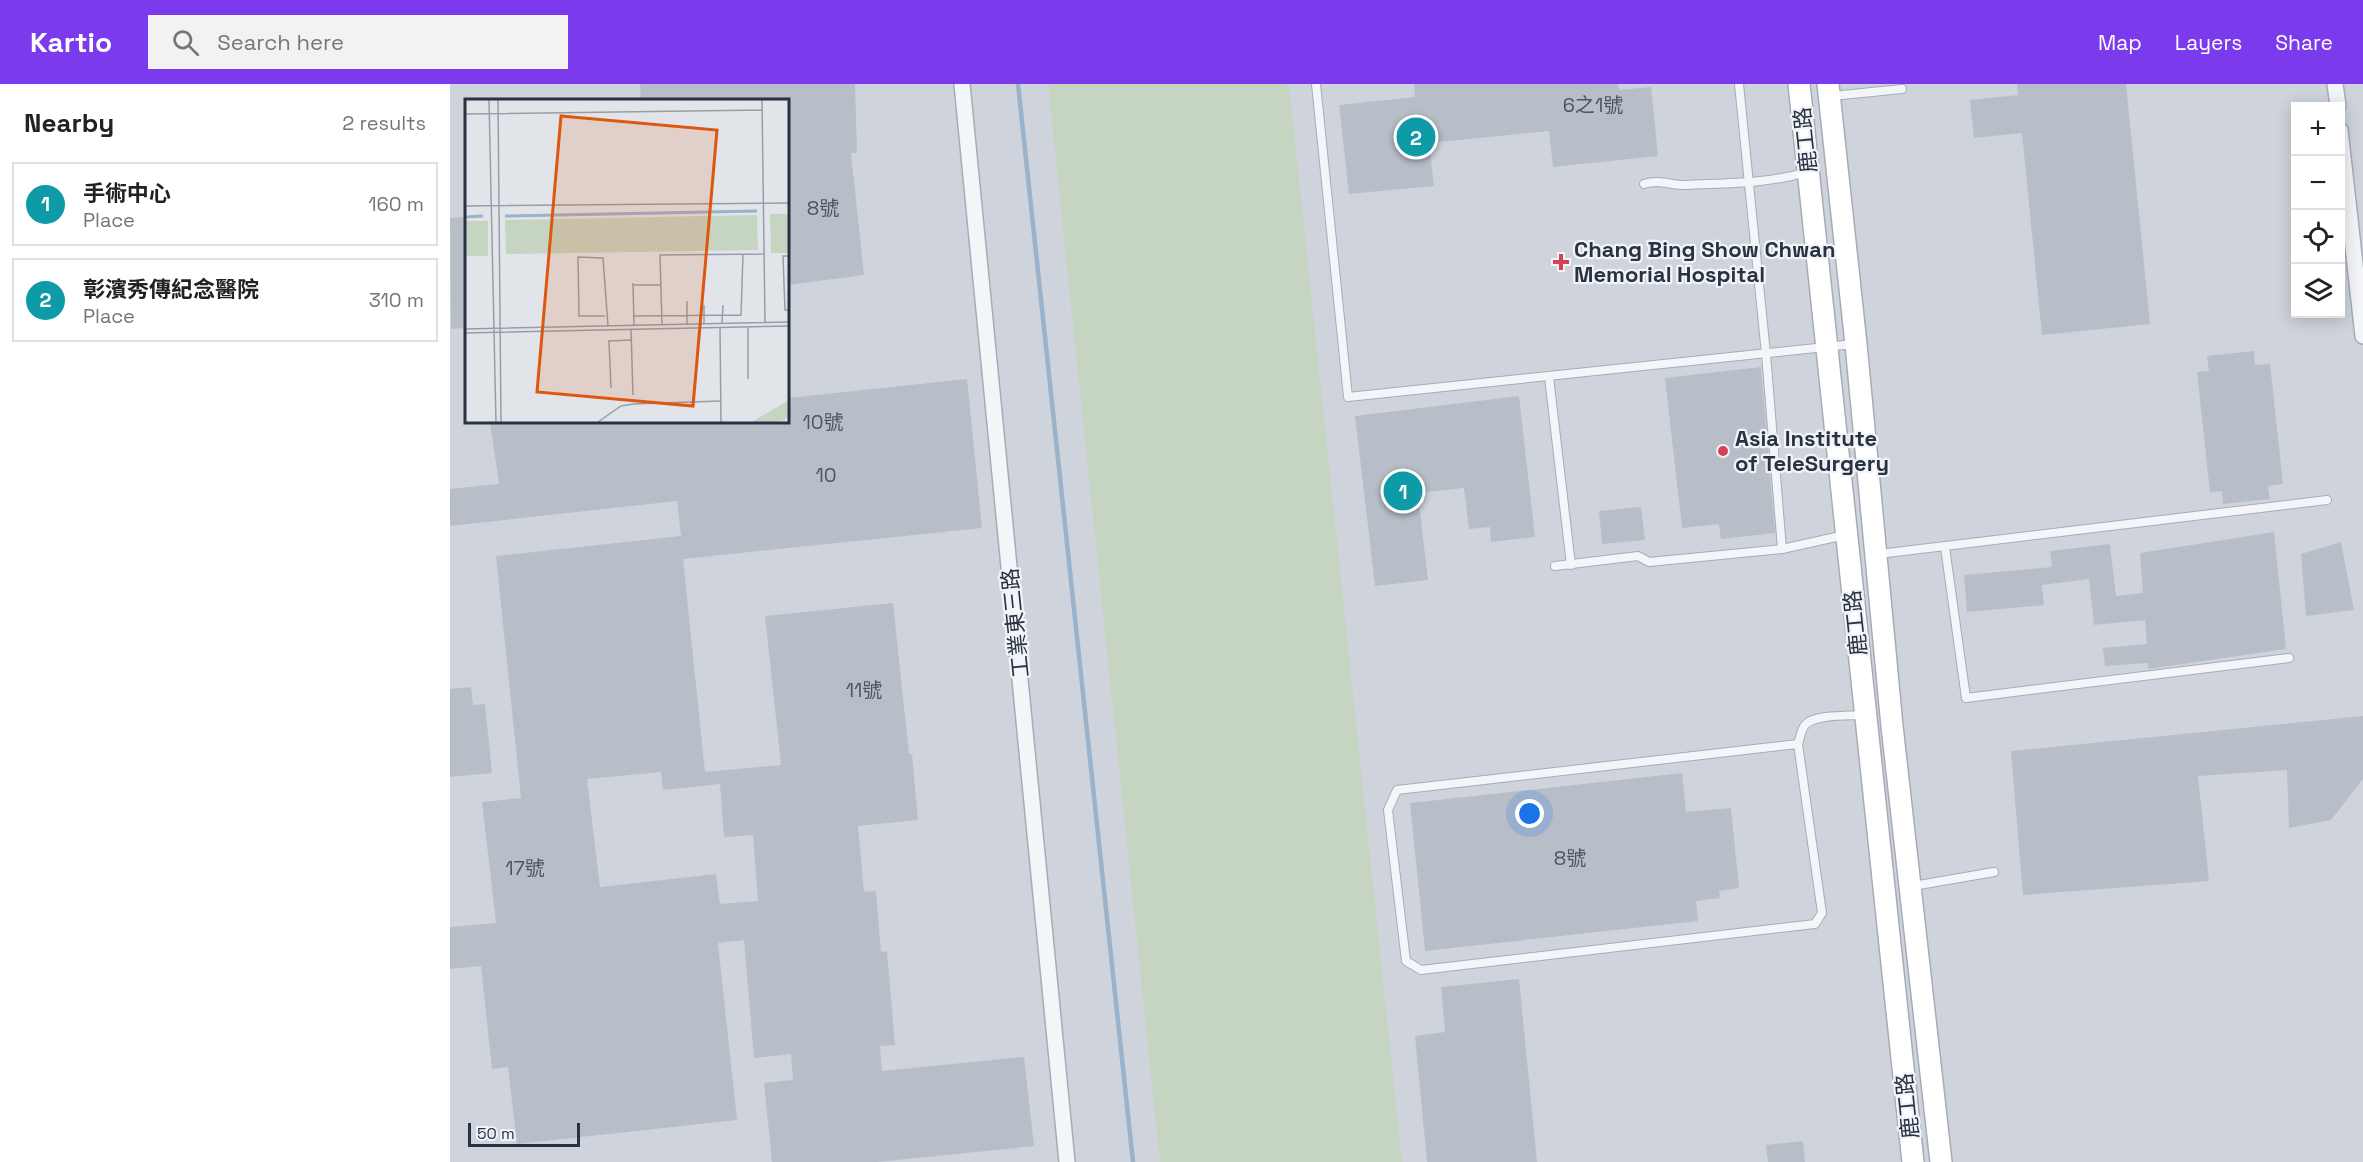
<!DOCTYPE html>
<html lang="en">
<head>
<meta charset="utf-8">
<style>
	body { margin:0; font-family:"Space Grotesk","Noto Sans TC",sans-serif; background:#f2f2f2; color:#222 }
	.controls { position:absolute; right:18px; top:18px; display:grid; overflow:hidden; border-radius:0px; box-shadow:0 3px 15px #0003 }
	.controls button { width:54px; height:54px; display:grid; place-items:center; padding:0; border:0; border-bottom:2px solid #e0e0e0; background:#fff; color:#222; font:30px sans-serif }
	.scale { position:absolute; left:18px; bottom:15px; width:112px; box-sizing:border-box; padding-left:6px; border:3px solid #293243; border-top:0; font-size:16px; line-height:21px; white-space:nowrap; color:#293243; -webkit-text-stroke:4px #f1f4f7; paint-order:stroke }
	.you { position:absolute; left:1080px; top:730px; width:21px; height:21px; margin:-15px; border:4px solid #fff; border-radius:50%; background:#1a73e8; box-shadow:0 0 0 9px #1a73e833 }
	.badge { display:grid; place-items:center; width:39px; height:39px; border-radius:50%; background:#7c3aed; color:#fff; font-size:20px; font-weight:700 }
	.pin { position:absolute; translate:-50% -50%; border:3px solid #fff; box-shadow:0 2px 6px #0006 }
	.list { margin:0; padding:0; list-style:none }
	h2 { display:flex; justify-content:space-between; align-items:center; height:78px; margin:0; padding:0 24px; font-size:26px }
	h2 small { font-size:20px; font-weight:400; color:#767676 }
	.list li { display:grid; grid-template-columns:39px 1fr auto; gap:18px; align-items:center; box-sizing:border-box; height:84px; margin:0 12px 12px; padding:0 12px; border:2px solid #e0e0e0; border-radius:0px }
	.list b { display:block; font-size:22px; white-space:nowrap }
	.list p { margin:0; font-size:20px; white-space:nowrap; color:#767676 }
	.list em { font-size:20px; font-style:normal; color:#767676 }
	.icon { flex:none; width:33px; height:33px; fill:none; stroke:currentColor; stroke-width:2; stroke-linecap:round; stroke-linejoin:round }
	.map { position:relative; flex:none; width:1913px; height:1078px; overflow:hidden }
	header { display:flex; align-items:center; gap:36px; box-sizing:border-box; height:84px; padding:0 30px; background:#7c3aed; color:#fff }
	header strong { font-size:28px }
	nav { display:flex; gap:33px; margin-inline-start:auto; font-size:21px }
	.search { width:420px; height:54px; background:#f2f2f2; display:flex; align-items:center; gap:15px; box-sizing:border-box; padding:0 21px; border-radius:0px; color:#767676; font-size:22px }
	main { display:flex }
	aside { flex:1; background:#fff }
	.map>svg:first-child { display:block }
</style>
</head>
<body>
<header>
<strong>Kartio</strong>
<div class="search"><svg class="icon" aria-label="search" viewBox="0 0 24 24"><circle cx="10" cy="10" r="6"/><path d="M15 15l6 6"/></svg>Search here</div>
<nav><a>Map</a><a>Layers</a><a>Share</a></nav>
</header>
<main>
<aside>
<h2>Nearby<small>2 results</small></h2>
<ul class="list">
<li><span class="badge" style="background:#0f9aa8">1</span><div><b>手術中心</b><p>Place</p></div><em>160 m</em></li>
<li><span class="badge" style="background:#0f9aa8">2</span><div><b>彰濱秀傳紀念醫院</b><p>Place</p></div><em>310 m</em></li>
</ul>
</aside>
<div class="map">
<svg width="1913" height="1078" viewBox="0 0 1913 1078">
	<rect width="100%" height="100%" fill="#e1e5ea"/>
	<path fill="#cfd4dc" fill-rule="evenodd" d="M0,0H1913V1078H0ZM16,16H338V338H16ZM1846,22H1890V230H1846Z"/>
	<polygon fill="#c6d4c2" points="598,0 839,0 952,1078 710,1078"/>
	<g fill="none" stroke-linecap="round" stroke-linejoin="round">
		<polyline stroke="#9bb2cb" stroke-width="4.5" points="568,0 683,1078"/>
	</g>
	<g fill="#b8bec8" fill-rule="evenodd">
		<polygon points="190,0 405,0 407,69 401,69 414,191 338,201 338,16 191,16"/>
		<polygon points="964,0 1168,0 1169,6 1201,3 1208,72 1103,83 1099,47 979,59 984,102 899,110 889,21 965,13"/>
		<polygon points="1567,0 1676,0 1700,240 1592,251 1572,49 1524,54 1520,16 1568,11"/>
		<polygon points="16,133 16,244 1,245 0,134"/>
		<polygon points="1804,267 1805,281 1820,280 1833,400 1818,402 1820,415 1773,420 1772,407 1760,408 1747,288 1759,287 1757,272"/>
		<polygon points="1311,283 1325,449 1271,455 1269,440 1232,444 1215,294"/>
		<path d="M517,295L532,444L233,475L255,688L331,681L315,532L443,519L459,670H462L468,736L408,742L414,808L426,807L431,868L437,867L445,961L430,962L432,987L574,973L584,1062L427,1078H322L314,999L343,996L341,970L304,974L294,856L268,859L287,1036L67,1060L58,983L42,985L31,882L0,885V843L46,839L32,718L71,714L46,472L231,452L227,417L0,442V405L49,400L40,338H338V314ZM211,688L213,706L270,700L274,753L303,751L308,817L270,820L266,790L150,803L137,695Z"/>
		<polygon points="1069,312 1085,453 1041,458 1040,443 1019,445 1014,404 968,409 978,496 925,502 905,332"/>
		<polygon points="1191,423 1195,456 1152,460 1149,427"/>
		<polygon points="1824,448 1836,565 1698,585 1698,579 1655,582 1653,564 1697,560 1695,536 1644,541 1639,495 1592,501 1594,521 1517,528 1514,491 1602,483 1600,467 1660,460 1666,512 1693,509 1690,469"/>
		<polygon points="1891,458 1904,526 1856,532 1851,470"/>
		<polygon points="21,603 23,621 35,620 42,689 0,693 0,605"/>
		<polygon points="1913,632 1913,695 1881,736 1839,744 1837,686 1748,692 1759,797 1573,811 1561,667"/>
		<polygon points="1232,689 1236,728 1281,724 1289,804 1269,807 1270,814 1246,817 1248,837 975,867 960,719"/>
		<polygon points="1069,895 1087,1078 977,1078 965,952 995,948 991,903"/>
		<polygon points="1353,1057 1355,1078 1318,1078 1316,1061"/>
	</g>
	<g fill="none" stroke-linecap="round" stroke-linejoin="round">
		<g stroke="#a6acb5" stroke-width="10">
			<g id="lane">
				<polyline points="866,0 898,313 1404,260"/>
				<polyline points="1289,0 1316,270 1332,465"/>
				<polyline points="1382,12 1452,5"/>
				<path d="M1194,100C1209,95 1220,101 1235,101C1277,99 1317,100 1357,88"/>
				<polyline points="1099,293 1121,481"/>
				<polyline points="1495,463 1516,614 1839,574"/>
				<polyline points="1429,470 1877,416"/>
				<polyline points="1105,482 1188,472 1199,478 1332,465 1395,451"/>
				<path d="M1348,660L1372,829L1365,840L971,886L956,877L938,726L947,706L1348,660C1350,654 1351,646 1355,641C1364,630 1400,632 1413,631"/>
				<polyline points="1463,802 1544,788"/>
			</g>
		</g>
		<g stroke="#a6acb5" stroke-width="18">
			<g id="street">
				<polyline points="512,0 617,1078"/>
				<polyline points="1885,0 1888,22"/>
				<polyline points="1890,46 1913,252"/>
			</g>
		</g>
		<g stroke="#a6acb5" stroke-width="24">
			<g id="secondary">
				<polyline points="1349,0 1463,1078"/>
				<polyline points="1378,0 1406,260 1442,642 1491,1078"/>
			</g>
		</g>
		<use href="#lane" stroke="#f4f5f8" stroke-width="8"/>
		<use href="#street" stroke="#f4f5f8" stroke-width="15"/>
		<use href="#secondary" stroke="#fff" stroke-width="21"/>
	</g>
	<g fill="#d34256" stroke="#f1f4f7" stroke-width="2">
		<path d="M1108 169h6v6h6v6h-6v6h-6v-6h-6v-6h6z"/>
		<circle cx="1273" cy="367" r="6"/>
	</g>
	<g text-anchor="middle" stroke-width="4.5" stroke-linejoin="round" paint-order="stroke">
		<g font-size="20" fill="#4d5564">
			<text x="1143" y="28">6之1號</text>
			<text x="373" y="131">8號</text>
			<text x="373" y="345">10號</text>
			<text x="376" y="398">10</text>
			<text x="414" y="613">11號</text>
			<text x="1120" y="781">8號</text>
			<text x="75" y="791">17號</text>
		</g>
		<g font-size="22" fill="#293243" stroke="#f1f4f7">
			<text transform="translate(1355 56) rotate(-96)" y="8">鹿工路</text>
			<text transform="translate(565 539) rotate(-96)" y="8">工業東三路</text>
			<text transform="translate(1405 539) rotate(-96)" y="8">鹿工路</text>
			<text transform="translate(1457 1022) rotate(-96)" y="8">鹿工路</text>
		</g>
		<g font-size="22" font-weight="bold" fill="#293243" stroke="#f1f4f7" text-anchor="start">
			<text x="1124" y="173">Chang Bing Show Chwan<tspan x="1124" dy="25">Memorial Hospital</tspan></text>
			<text x="1285" y="362">Asia Institute<tspan x="1285" dy="25">of TeleSurgery</tspan></text>
		</g>
	</g>
	<g transform="translate(15 15)">
		<rect width="324" height="324" fill="#e1e5ea"/>
		<path d="M305,115H324V154H306ZM292,116L293,151L41,155L40,121ZM0,122H23V157H0ZM324,301V318L316,323H287Z" fill="#c6d4c2"/>
		<path fill="none" stroke="#9bb2cb" stroke-width="3" d="M40,117L292,112M0,118L18,117"/>
		<path fill="none" stroke="#979da7" stroke-width="1.5" d="M24,1L31,323M33,1L36,323M297,1L300,224M0,15L297,11M0,107L324,104M324,157H318L320,211H324M168,184L169,226M168,186H196M239,206V225M140,217H114L113,158L138,159L143,227M168,217L276,216M276,217L278,155M257,224L258,206M197,226L195,156L299,155M222,226V202M283,228V280M255,229L256,323M0,230L324,223M166,230L168,296M0,234L324,227M146,289L144,242L166,241M133,323L156,307L168,305L255,302"/>
		<path fill="#de570f" fill-opacity="0.15" stroke="#de570f" stroke-width="3" d="M96,17L252,31L228,307L72,293Z"/>
		<rect width="324" height="324" fill="none" stroke="#293243" stroke-width="3"/>
	</g>
</svg>
<div class="controls">
<button>+</button>
<button>−</button>
<button><svg class="icon" aria-label="locate" viewBox="0 0 24 24"><circle cx="12" cy="12" r="6"/><path d="M12 2v4M12 18v4M2 12h4M18 12h4"/></svg></button>
<button><svg class="icon" aria-label="layers" viewBox="0 0 24 24"><path d="M12 4l9 5-9 5-9-5zM3 14l9 5 9-5"/></svg></button>
</div>
<div class="scale">50 m</div>
<div class="you"></div>
<div class="pin badge" style="left:953px;top:407px;background:#0f9aa8">1</div>
<div class="pin badge" style="left:966px;top:53px;background:#0f9aa8">2</div>
</div>
</main>
</body>
</html>
